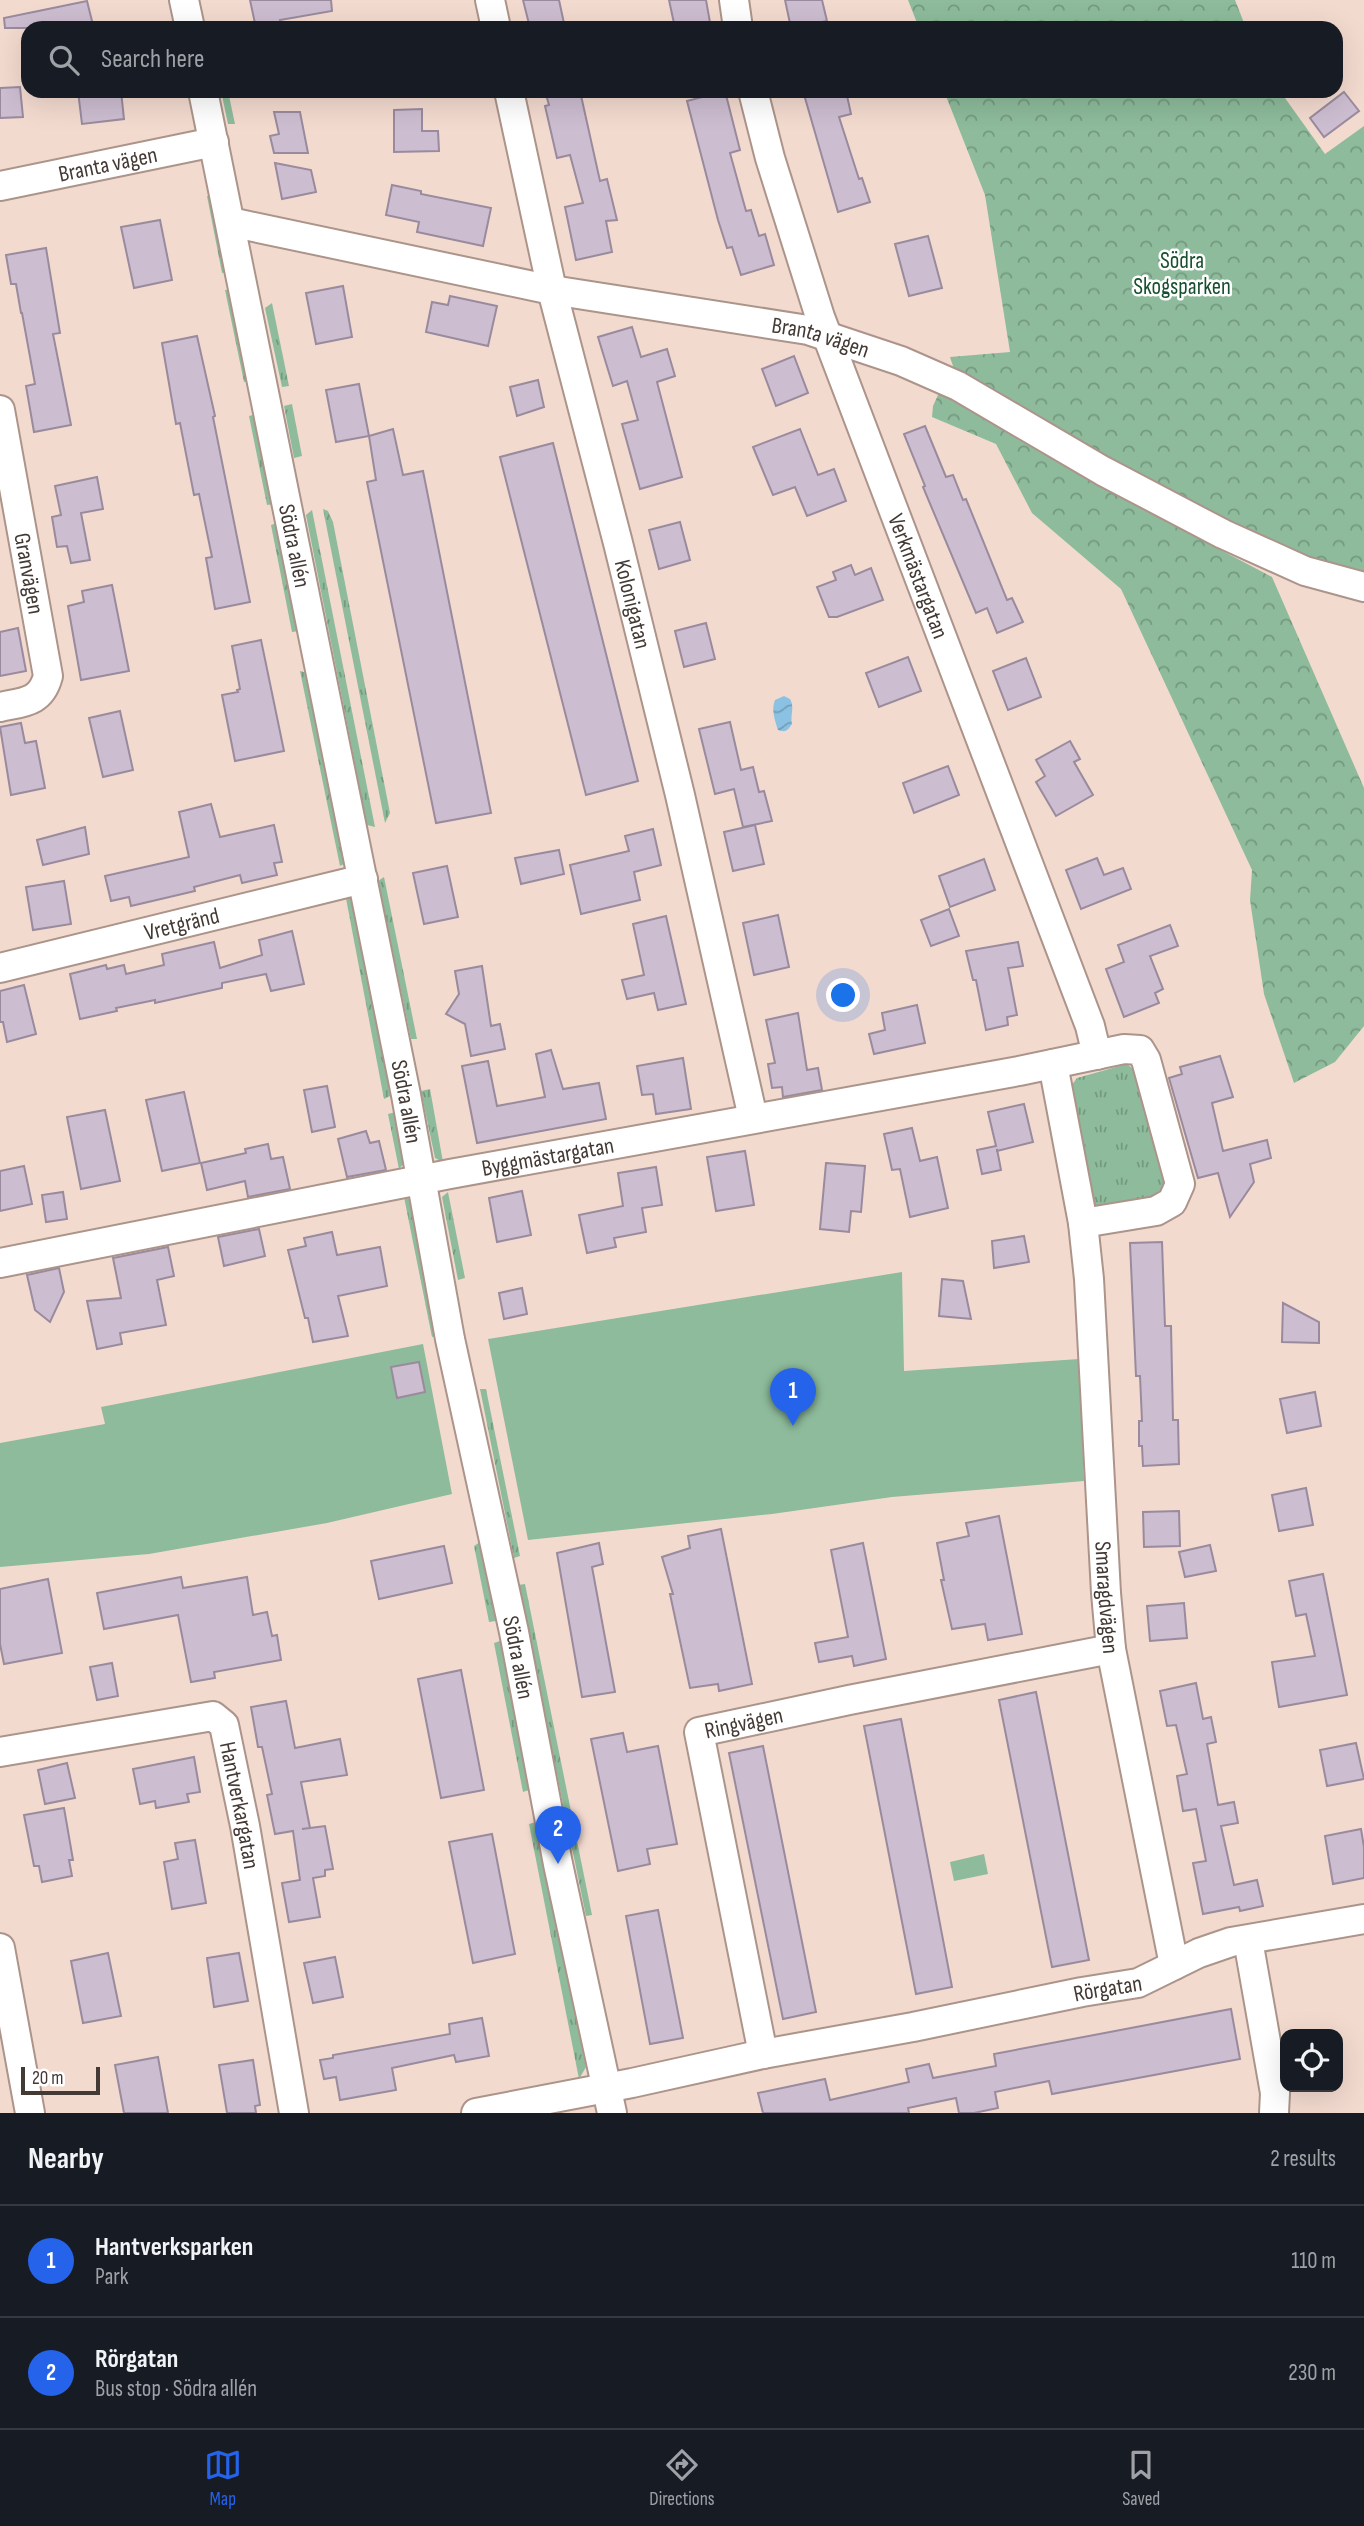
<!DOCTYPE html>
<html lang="en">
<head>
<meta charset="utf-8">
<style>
	body { margin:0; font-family:"Sofia Sans Condensed",sans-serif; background:#20242c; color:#f1f3f6 }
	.controls { position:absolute; right:21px; bottom:21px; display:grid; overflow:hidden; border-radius:14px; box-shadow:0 7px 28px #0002 }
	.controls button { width:63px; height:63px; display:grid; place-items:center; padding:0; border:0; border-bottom:2px solid #363941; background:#171b24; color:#f1f3f6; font:35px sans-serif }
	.scale { position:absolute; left:21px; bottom:18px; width:79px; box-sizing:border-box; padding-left:7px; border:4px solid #433935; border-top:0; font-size:19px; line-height:24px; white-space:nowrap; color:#433935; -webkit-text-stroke:5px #fff; paint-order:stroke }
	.you { position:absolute; left:844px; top:996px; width:24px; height:24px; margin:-18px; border:5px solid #fff; border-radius:50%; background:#1a73e8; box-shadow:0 0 0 10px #1a73e833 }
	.badge { display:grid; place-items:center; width:46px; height:46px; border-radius:50%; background:#2563eb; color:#fff; font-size:23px; font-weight:700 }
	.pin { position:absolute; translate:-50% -58px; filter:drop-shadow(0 2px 4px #0008) }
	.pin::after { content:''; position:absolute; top:37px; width:24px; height:21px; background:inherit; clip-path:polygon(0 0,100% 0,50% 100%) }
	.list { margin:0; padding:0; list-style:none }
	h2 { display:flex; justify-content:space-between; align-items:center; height:91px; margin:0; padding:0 28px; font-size:30px }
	h2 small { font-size:23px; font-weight:400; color:#9ea1a6 }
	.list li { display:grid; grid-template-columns:46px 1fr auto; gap:21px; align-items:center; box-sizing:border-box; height:112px; padding:0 28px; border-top:2px solid #363941 }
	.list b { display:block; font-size:26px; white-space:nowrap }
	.list p { margin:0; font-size:23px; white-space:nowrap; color:#9ea1a6 }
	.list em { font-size:23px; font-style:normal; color:#9ea1a6 }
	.icon { flex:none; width:38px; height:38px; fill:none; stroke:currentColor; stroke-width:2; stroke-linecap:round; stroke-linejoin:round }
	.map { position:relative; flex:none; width:1364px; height:2113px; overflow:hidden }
	.search { position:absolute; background:#171b24; box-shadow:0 7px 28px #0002; left:21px; right:21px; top:21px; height:77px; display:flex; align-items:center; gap:18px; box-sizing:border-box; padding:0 24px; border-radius:21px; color:#9ea1a6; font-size:26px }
	.sheet { height:315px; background:#171b24 }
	nav { display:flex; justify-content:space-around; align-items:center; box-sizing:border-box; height:98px; border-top:2px solid #363941; background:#171b24; font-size:19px; color:#9ea1a6 }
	nav a { display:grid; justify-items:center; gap:4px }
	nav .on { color:#2563eb }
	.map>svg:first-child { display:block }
</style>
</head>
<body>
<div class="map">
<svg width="1364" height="2113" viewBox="0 0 1364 2113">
	<defs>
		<pattern id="grass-tufts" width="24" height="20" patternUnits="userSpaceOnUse" patternTransform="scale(1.75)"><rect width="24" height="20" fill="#8dbb9b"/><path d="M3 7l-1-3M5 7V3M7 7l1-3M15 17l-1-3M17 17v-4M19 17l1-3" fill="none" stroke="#75997f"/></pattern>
		<pattern id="forest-crowns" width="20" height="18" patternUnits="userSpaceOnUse" patternTransform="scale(1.75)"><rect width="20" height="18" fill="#8dbb9b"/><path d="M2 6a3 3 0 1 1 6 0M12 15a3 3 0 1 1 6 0" fill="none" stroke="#75997f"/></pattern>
		<pattern id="water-waves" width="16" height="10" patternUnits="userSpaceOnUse" patternTransform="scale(1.75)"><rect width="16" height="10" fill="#8bc1e2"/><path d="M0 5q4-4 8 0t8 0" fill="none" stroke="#739eb8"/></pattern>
	</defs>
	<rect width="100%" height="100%" fill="#f3dacf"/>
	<g fill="url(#grass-tufts)">
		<polygon points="221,91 228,91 235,124 228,124"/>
		<polygon points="213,195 229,272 222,273 207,196"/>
		<polygon points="232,289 250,381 244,382 225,290"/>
		<polygon points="272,303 289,386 282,387 265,308"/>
		<polygon points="292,404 302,456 294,458 284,406"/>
		<polygon points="257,414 274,504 267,505 249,416"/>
		<polygon points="323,509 328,511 333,522 390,813 385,823"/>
		<polygon points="312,510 375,827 367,825 306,515"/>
		<polygon points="277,523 300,631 292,632 271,525"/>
		<polygon points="300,671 307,673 346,863 340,866"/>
		<polygon points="384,877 417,1039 411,1039 378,881"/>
		<polygon points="345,893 351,895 392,1095 384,1099"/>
		<polygon points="1127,1064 1137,1072 1169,1186 1165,1197 1102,1210 1094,1204 1070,1097 1071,1086 1077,1078"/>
		<polygon points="430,1089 443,1162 435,1158 421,1091"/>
		<polygon points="396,1112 407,1160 399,1169 388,1114"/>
		<polygon points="448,1192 465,1278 458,1280 442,1197"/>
		<polygon points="404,1197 413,1200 440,1335 432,1337"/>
		<polygon points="480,1389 486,1389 520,1556 514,1558"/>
		<polygon points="480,1542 496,1621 489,1622 474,1546"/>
		<polygon points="525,1584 592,1915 586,1916 518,1585"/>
		<polygon points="500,1641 529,1790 523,1792 494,1643"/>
		<polygon points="536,1822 586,2067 579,2079 529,1824"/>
	</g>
	<g fill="url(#forest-crowns)">
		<polygon points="908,0 1235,0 1246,28 919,28"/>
		<polygon points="944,91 1280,91 1325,154 1364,126 1364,573 1311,559 1257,538 1124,469 956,375 950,357 1010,352 985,195"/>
		<polygon points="938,395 949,395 1122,498 1272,577 1364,788 1364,1026 1335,1062 1294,1083 1264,994 1250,900 1252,870 1121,589 1032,513 996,444 932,417 933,406"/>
	</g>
	<g fill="#8dbb9b">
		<polygon points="902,1272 904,1371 1079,1359 1084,1481 892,1497 772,1514 528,1540 488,1339"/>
		<polygon points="423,1344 452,1494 327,1523 149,1554 0,1567 0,1443 105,1424 101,1407"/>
		<polygon points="984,1854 988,1874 954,1881 950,1862"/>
	</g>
	<path fill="url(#water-waves)" d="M784,696L790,699C795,707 790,715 792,724C788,730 786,733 778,730C775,721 771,709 775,700Z"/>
	<g fill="#ccbdd0" stroke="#998a9d" stroke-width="2">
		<polygon points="250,0 331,0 332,11 280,20 282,28 256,28"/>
		<polygon points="523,0 559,0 565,28 530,28"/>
		<polygon points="669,0 706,0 711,28 675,28"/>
		<polygon points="785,0 822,0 827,21 791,28"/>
		<polygon points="87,1 93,25 80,28 5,28 4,18"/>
		<polygon points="20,87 23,117 0,118 0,88"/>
		<polygon points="78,91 121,91 124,119 82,124"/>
		<polygon points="545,91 580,91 600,181 607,179 617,220 606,221 612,252 576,260 565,207 583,203 570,155 557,158 545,106 549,105"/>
		<polygon points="725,91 740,150 730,153 746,211 751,210 759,236 765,234 774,265 741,275 732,247 727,248 718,220 687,101"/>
		<polygon points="803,91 846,91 851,114 839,117 859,179 862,178 870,202 838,212"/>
		<polygon points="1344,92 1359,111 1324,137 1310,118"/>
		<polygon points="422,109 422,131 438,131 439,151 394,152 394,110"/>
		<polygon points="274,112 300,112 308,153 274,153 270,136 279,134"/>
		<polygon points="275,163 311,170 316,192 282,199"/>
		<polygon points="392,185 421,191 421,194 491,208 483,246 417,232 419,222 386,215"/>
		<polygon points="160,220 172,280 134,288 121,227"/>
		<polygon points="928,236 942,288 909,296 895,244"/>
		<polygon points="46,248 60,333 53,334 71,425 34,432 26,386 35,384 22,313 21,313 16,284 11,284 6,255"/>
		<polygon points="343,286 352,337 316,344 306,293"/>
		<polygon points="450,296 497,306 488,346 426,332 432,302 448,305"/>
		<polygon points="632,327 641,357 667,349 675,376 657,382 682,477 640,489 622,424 638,420 627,381 613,386 598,337"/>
		<polygon points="197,336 215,416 213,417 250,602 215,609 206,558 212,557 199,494 194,495 180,423 176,424 162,343"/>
		<polygon points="794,356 808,393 776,406 762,369"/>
		<polygon points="538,380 544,407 517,416 510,387"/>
		<polygon points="359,384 369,436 336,442 326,390"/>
		<polygon points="925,426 946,477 953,475 963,500 966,499 1007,600 1012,598 1023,622 997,633 987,608 976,613 923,487 925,486 904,434"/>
		<polygon points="393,429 403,475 423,471 491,813 436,823 367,482 376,480 369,436"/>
		<polygon points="800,429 818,475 834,469 846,501 807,516 795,487 773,495 753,447"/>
		<polygon points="553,443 638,781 586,795 500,457"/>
		<polygon points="97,477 103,509 81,513 90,560 71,563 67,546 57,547 52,517 61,515 55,486"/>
		<polygon points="680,522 690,560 659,569 649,530"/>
		<polygon points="851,565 855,575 871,568 883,600 837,617 829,617 817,587 836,580 833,572"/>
		<polygon points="112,585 129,671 81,680 68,606 84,602 82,591"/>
		<polygon points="706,623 715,659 684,667 675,631"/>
		<polygon points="18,628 26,671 0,676 0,632"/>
		<polygon points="261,640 284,751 235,761 222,695 238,692 237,690 240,689 232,646"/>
		<polygon points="908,657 921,691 879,707 866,673"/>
		<polygon points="1026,658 1041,697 1008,710 993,671"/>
		<polygon points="120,711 133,770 103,777 89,718"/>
		<polygon points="730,722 741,770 753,767 759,792 764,791 772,821 743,827 734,789 715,794 699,729"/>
		<polygon points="21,723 25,743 36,741 45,788 11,795 0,727"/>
		<polygon points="1070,741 1080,759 1074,762 1093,795 1056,816 1036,782 1045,776 1036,760"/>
		<polygon points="948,766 959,795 914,813 903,783"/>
		<polygon points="211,804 220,837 274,825 282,862 274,863 277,875 242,883 240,875 194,887 195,891 131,906 129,897 111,901 105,876 189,857 179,812"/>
		<polygon points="755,825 764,864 733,871 724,832"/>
		<polygon points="85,827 89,854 43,865 37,840"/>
		<polygon points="653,829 661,865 634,872 640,900 581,914 570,865 629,851 625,836"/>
		<polygon points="559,850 564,874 521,884 515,858"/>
		<polygon points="1097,858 1104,875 1123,868 1131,889 1081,909 1066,870"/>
		<polygon points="984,859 995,890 950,907 939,876"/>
		<polygon points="447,866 458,917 424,924 413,873"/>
		<polygon points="64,881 71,924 33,930 26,887"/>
		<polygon points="949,909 959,936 931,946 921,920"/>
		<polygon points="778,915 789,967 754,975 743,923"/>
		<polygon points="666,916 686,1004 658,1010 654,993 627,999 622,980 644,975 633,924"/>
		<polygon points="1170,925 1178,946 1150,956 1163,989 1155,993 1159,1003 1124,1017 1106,969 1124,962 1118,945"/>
		<polygon points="292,931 304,984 271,991 266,974 222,983 222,988 155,1003 155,1000 116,1008 117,1011 80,1019 70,974 106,965 107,969 124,965 126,974 164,965 162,954 214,942 220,968 262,955 259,940"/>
		<polygon points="1018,942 1023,966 1008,968 1017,1015 1007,1017 1008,1025 986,1030 976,980 973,980 966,951"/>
		<polygon points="482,966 491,1026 500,1024 505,1049 471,1056 465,1024 446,1014 459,994 455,971"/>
		<polygon points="24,985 36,1034 7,1042 3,1022 0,1022 0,991"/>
		<polygon points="917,1005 925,1043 874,1054 869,1034 885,1030 882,1013"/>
		<polygon points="798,1013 807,1070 818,1068 822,1090 783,1097 782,1087 772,1088 768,1064 775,1063 766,1020"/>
		<polygon points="551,1050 563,1089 599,1083 606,1119 477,1143 462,1066 488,1061 497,1106 545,1097 536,1054"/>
		<polygon points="1220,1056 1233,1097 1212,1103 1223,1151 1267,1140 1271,1158 1250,1164 1254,1182 1230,1217 1218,1173 1198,1178 1169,1078 1182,1074 1180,1067"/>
		<polygon points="683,1058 691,1109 656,1114 653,1094 642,1095 637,1066"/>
		<polygon points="327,1086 335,1127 312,1132 304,1090"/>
		<polygon points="184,1092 200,1163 162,1171 146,1100"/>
		<polygon points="1024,1104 1033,1142 997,1151 997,1149 1001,1170 982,1174 977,1150 996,1146 988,1112"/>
		<polygon points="105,1110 120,1181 81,1189 67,1117"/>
		<polygon points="912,1128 920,1161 937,1157 948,1208 910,1217 900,1169 892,1170 884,1134"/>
		<polygon points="366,1131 370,1143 379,1141 386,1170 347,1177 338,1139"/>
		<polygon points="268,1144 271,1159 283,1157 290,1189 248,1197 245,1181 207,1190 201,1163 246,1153 245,1149"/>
		<polygon points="745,1151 754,1205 716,1211 707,1157"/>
		<polygon points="826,1163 865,1166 861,1212 851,1211 849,1232 820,1229"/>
		<polygon points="24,1166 32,1204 0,1211 0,1171"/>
		<polygon points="656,1167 662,1205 642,1208 646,1232 614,1238 616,1247 587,1253 579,1215 623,1206 618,1173"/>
		<polygon points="522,1191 531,1235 497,1242 489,1198"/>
		<polygon points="63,1192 67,1219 46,1222 42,1195"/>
		<polygon points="259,1229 265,1256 224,1266 218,1237"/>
		<polygon points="332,1232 337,1255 380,1247 387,1286 338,1296 348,1336 313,1342 308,1318 305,1318 288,1250 306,1246 304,1238"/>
		<polygon points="1024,1236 1029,1262 994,1268 992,1241"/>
		<polygon points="1162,1242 1165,1326 1171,1326 1173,1420 1178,1420 1179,1464 1143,1466 1142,1446 1139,1446 1139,1421 1142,1421 1140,1376 1136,1376 1130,1243"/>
		<polygon points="168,1247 174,1276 157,1280 166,1325 120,1333 122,1344 97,1349 87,1301 121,1298 113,1258"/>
		<polygon points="59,1268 64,1292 50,1322 35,1310 27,1275"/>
		<polygon points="942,1279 963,1281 971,1319 939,1316"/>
		<polygon points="522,1288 527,1314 504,1319 499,1293"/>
		<polygon points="1283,1303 1319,1322 1319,1343 1282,1342"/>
		<polygon points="419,1362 425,1392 397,1398 391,1367"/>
		<polygon points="1315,1392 1321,1426 1287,1433 1280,1399"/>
		<polygon points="1306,1488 1313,1525 1279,1531 1272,1495"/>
		<polygon points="1179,1511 1180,1546 1144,1547 1143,1512"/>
		<polygon points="999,1516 1022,1634 988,1640 985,1624 952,1629 941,1580 944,1580 937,1543 969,1536 966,1523"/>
		<polygon points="721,1529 752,1684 719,1691 718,1684 690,1688 670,1594 673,1594 662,1557 690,1548 688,1536"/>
		<polygon points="599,1543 603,1564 592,1567 615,1692 582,1697 557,1553"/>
		<polygon points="863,1543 886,1659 854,1666 852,1656 819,1662 815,1643 848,1637 831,1550"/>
		<polygon points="1210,1545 1216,1571 1185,1577 1179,1552"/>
		<polygon points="444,1546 452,1583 379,1599 371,1561"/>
		<polygon points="1323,1574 1347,1695 1279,1707 1272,1662 1315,1656 1306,1614 1296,1616 1289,1581"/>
		<polygon points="181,1577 183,1588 247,1577 253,1615 267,1612 272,1636 277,1635 281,1660 214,1672 215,1678 191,1682 178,1615 104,1629 97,1593"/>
		<polygon points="48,1579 62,1653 4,1664 0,1644 0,1589"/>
		<polygon points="1184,1603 1187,1638 1150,1641 1147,1606"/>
		<polygon points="112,1663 118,1696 97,1700 90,1667"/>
		<polygon points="461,1670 484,1790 441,1798 418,1679"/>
		<polygon points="1196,1683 1203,1719 1211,1717 1216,1742 1207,1744 1218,1805 1234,1802 1238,1823 1221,1826 1234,1885 1257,1880 1263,1906 1240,1911 1239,1907 1203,1914 1193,1863 1206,1861 1196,1809 1183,1811 1177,1776 1187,1774 1176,1725 1167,1726 1160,1691"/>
		<polygon points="1036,1692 1089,1960 1052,1967 999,1700"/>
		<polygon points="286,1701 295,1748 340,1739 347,1775 301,1782 310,1828 302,1829 325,1826 333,1869 325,1870 325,1876 313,1878 320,1917 289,1922 282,1883 300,1880 293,1831 275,1834 267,1795 272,1794 262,1747 258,1747 251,1707"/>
		<polygon points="901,1719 952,1987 916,1994 864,1726"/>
		<polygon points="623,1733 627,1752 658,1746 677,1844 647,1849 650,1864 618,1871 591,1739"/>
		<polygon points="1356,1743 1364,1779 1327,1786 1320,1750"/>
		<polygon points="763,1746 816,2012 783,2019 729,1753"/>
		<polygon points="194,1757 200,1792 187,1794 189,1802 156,1808 155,1801 140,1804 133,1769"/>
		<polygon points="67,1763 75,1798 45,1804 38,1770"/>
		<polygon points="64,1808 73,1860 69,1860 72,1876 42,1882 39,1866 34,1866 24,1815"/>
		<polygon points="1361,1829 1364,1847 1364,1878 1333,1884 1325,1836"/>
		<polygon points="492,1834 515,1954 473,1963 449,1842"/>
		<polygon points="195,1840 206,1903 172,1909 164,1862 178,1859 175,1843"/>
		<polygon points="658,1910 683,2038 650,2044 626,1916"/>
		<polygon points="108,1953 121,2016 83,2023 71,1961"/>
		<polygon points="239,1953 248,2001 214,2007 207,1958"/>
		<polygon points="335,1957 343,1997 313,2003 304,1963"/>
		<polygon points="1231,2009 1240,2059 1052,2094 1049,2081 995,2092 998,2108 974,2113 959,2113 956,2098 908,2108 909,2113 763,2113 758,2093 825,2079 830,2100 909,2082 906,2069 929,2064 933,2078 996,2066 994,2054"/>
		<polygon points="482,2018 489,2056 456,2062 454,2055 392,2068 396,2090 340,2100 336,2077 324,2079 320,2060 333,2058 333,2055 450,2034 449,2024"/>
		<polygon points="158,2057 168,2113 124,2113 115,2065"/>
		<polygon points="253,2060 260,2105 255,2106 256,2113 227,2113 219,2065"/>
	</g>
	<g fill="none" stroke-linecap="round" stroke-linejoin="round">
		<g stroke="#ac948a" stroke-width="32">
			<g id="minor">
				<polyline points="184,0 190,28"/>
				<polyline points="490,0 496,28"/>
				<polyline points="734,0 738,28"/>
				<path id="s1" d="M203,91L406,1095L450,1339L514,1632L558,1864L612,2113"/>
				<path id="s2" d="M509,91L552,290L618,543L680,795L753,1118"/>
				<path id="s3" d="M753,91L770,158L820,317L1090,1026L1097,1055"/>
				<path id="s4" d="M0,186L214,142"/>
				<path id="s5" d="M230,222L552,290L808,330L901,361L958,386L1103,471L1223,534L1305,571L1364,587"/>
				<path id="s6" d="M0,410L48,676C41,703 23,702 0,707"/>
				<path id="s7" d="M0,968L363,879"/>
				<path id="s8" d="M1053,1064L1083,1223L1089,1279L1106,1593L1111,1649L1174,1965"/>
				<path id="s9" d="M0,1263L450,1174L1019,1071L1124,1049L1140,1050L1146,1060L1180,1184L1172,1202L1156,1211L1083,1223"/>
				<path id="s10" d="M0,1752L213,1716L224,1725L245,1826L294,2113"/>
				<polyline points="1248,1940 1275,2093 1274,2113"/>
				<polyline points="0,1948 30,2113"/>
				<path id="s11" d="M763,2054L699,1732L849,1700L1111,1649"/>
				<path id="s12" d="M476,2113L632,2083L763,2054L913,2027L1082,1992L1138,1983L1199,1953L1231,1942L1364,1919"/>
			</g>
		</g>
		<use href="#minor" stroke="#fff" stroke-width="28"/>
	</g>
	<g text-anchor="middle" stroke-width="5" stroke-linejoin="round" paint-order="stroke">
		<g font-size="23" fill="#433935" stroke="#fff">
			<text dy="8" stroke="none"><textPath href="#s4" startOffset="110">Branta vägen</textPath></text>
			<text dy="8" stroke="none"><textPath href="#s5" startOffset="602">Branta vägen</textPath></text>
			<text dy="8" stroke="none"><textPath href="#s1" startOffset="464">Södra allén</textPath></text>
			<text dy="8" stroke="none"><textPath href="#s6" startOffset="166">Granvägen</textPath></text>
			<text dy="8" stroke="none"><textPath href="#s3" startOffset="513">Verkmästargatan</textPath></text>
			<text dy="8" stroke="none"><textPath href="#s2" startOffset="528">Kolonigatan</textPath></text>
			<text dy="8" stroke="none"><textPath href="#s7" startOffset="187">Vretgränd</textPath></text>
			<text dy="8" stroke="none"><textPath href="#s1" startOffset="1031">Södra allén</textPath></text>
			<text dy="8" stroke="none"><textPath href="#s9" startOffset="558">Byggmästargatan</textPath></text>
			<text dy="8" stroke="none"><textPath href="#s8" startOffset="537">Smaragdvägen</textPath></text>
			<text dy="8" stroke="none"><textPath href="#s1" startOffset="1598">Södra allén</textPath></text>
			<text dy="8" stroke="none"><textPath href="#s11" startOffset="374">Ringvägen</textPath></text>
			<text dy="8" stroke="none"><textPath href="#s10" startOffset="312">Hantverkargatan</textPath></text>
			<text dy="8" stroke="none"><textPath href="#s12" startOffset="644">Rörgatan</textPath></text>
		</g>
		<g font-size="23" fill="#16502e" stroke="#fff">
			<text x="1182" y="268">Södra<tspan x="1182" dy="26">Skogsparken</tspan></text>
		</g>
	</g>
</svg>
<div class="controls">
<button><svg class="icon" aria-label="locate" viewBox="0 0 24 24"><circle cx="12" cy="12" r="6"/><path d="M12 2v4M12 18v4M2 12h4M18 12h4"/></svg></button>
</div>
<div class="scale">20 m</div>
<div class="you"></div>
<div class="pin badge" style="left:793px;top:1426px">1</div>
<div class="pin badge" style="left:558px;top:1864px">2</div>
<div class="search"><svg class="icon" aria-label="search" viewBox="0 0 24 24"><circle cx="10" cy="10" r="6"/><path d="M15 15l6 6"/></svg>Search here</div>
</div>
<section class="sheet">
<h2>Nearby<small>2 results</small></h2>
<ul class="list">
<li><span class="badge">1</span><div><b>Hantverksparken</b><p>Park</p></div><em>110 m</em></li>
<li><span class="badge">2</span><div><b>Rörgatan</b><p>Bus stop · Södra allén</p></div><em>230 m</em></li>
</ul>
</section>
<nav>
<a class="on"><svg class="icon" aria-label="map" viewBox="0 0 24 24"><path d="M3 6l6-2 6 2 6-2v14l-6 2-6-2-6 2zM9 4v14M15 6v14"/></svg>Map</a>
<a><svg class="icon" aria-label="directions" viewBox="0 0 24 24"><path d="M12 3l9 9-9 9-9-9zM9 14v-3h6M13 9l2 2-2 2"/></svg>Directions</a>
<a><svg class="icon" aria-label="saved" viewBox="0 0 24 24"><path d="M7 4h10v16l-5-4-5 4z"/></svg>Saved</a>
</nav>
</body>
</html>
